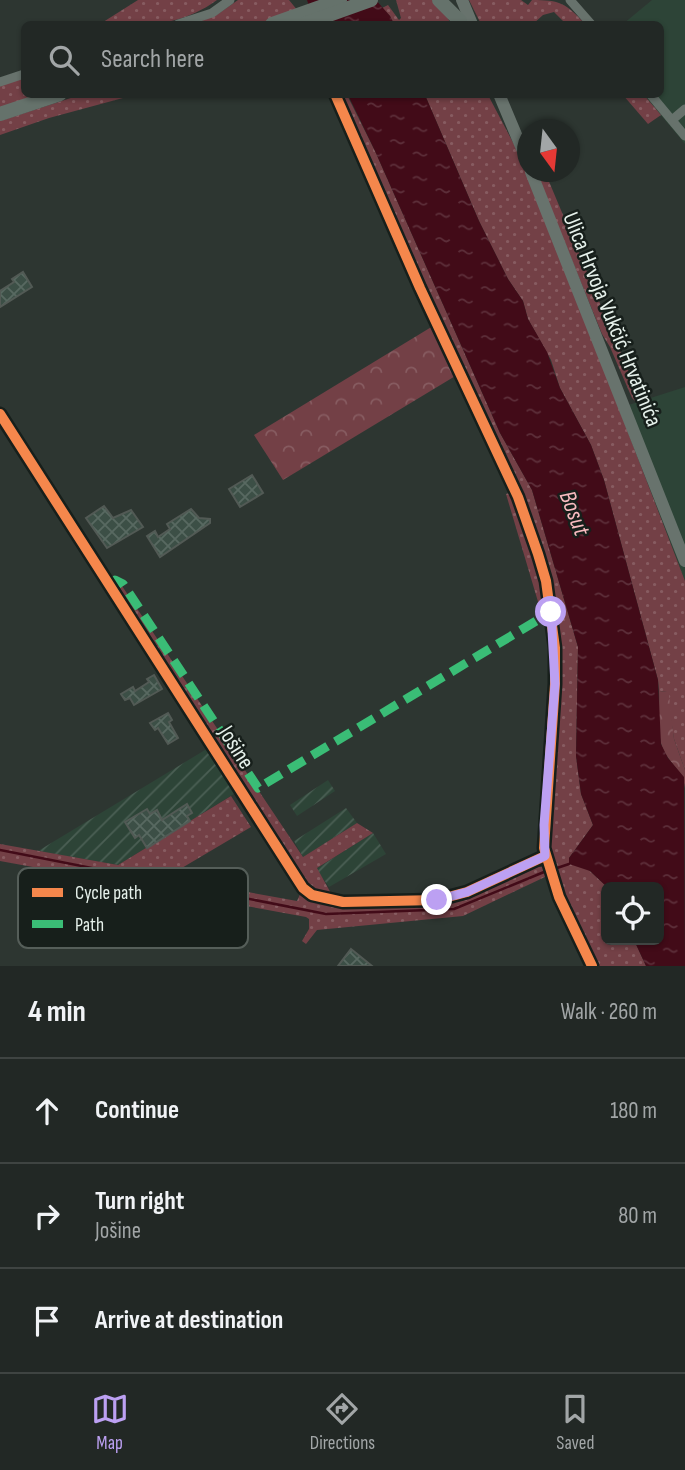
<!DOCTYPE html>
<html lang="en">
<head>
<meta charset="utf-8">
<style>
	body { margin:0; font-family:"Sofia Sans Condensed",sans-serif; background:#2a302d; color:#f1f3f6 }
	.controls { position:absolute; right:21px; bottom:21px; display:grid; overflow:hidden; border-radius:10px; box-shadow:0 2px 5px #0004 }
	.controls button { width:63px; height:63px; display:grid; place-items:center; padding:0; border:0; border-bottom:2px solid #3f4442; background:#222825; color:#f1f3f6; font:35px sans-serif }
	.compass { position:absolute; left:517px; top:119px; width:63px; height:63px; border-radius:50%; background:#222825; box-shadow:0 2px 5px #0004; rotate:165deg }
	.stop { position:absolute; width:21px; height:21px; margin:-16px; border:5px solid #bca0f2; border-radius:50%; background:#fff }
	.stop.end { background:#bca0f2; border-color:#fff; box-shadow:0 2px 7px #0008 }
	.list { margin:0; padding:0; list-style:none }
	h2 { display:flex; justify-content:space-between; align-items:center; height:91px; margin:0; padding:0 28px; font-size:30px }
	h2 small { font-size:23px; font-weight:400; color:#a2a6a7 }
	.list li { display:grid; grid-template-columns:46px 1fr auto; gap:21px; align-items:center; box-sizing:border-box; height:105px; padding:0 28px; border-top:2px solid #3f4442 }
	.list b { display:block; font-size:26px; white-space:nowrap }
	.list p { margin:0; font-size:23px; white-space:nowrap; color:#a2a6a7 }
	.list em { font-size:23px; font-style:normal; color:#a2a6a7 }
	.icon { flex:none; width:38px; height:38px; fill:none; stroke:currentColor; stroke-width:2; stroke-linecap:round; stroke-linejoin:round }
	.map { position:relative; flex:none; width:685px; height:966px; overflow:hidden }
	.search { position:absolute; background:#222825; box-shadow:0 2px 5px #0004; left:21px; right:21px; top:21px; height:77px; display:flex; align-items:center; gap:18px; box-sizing:border-box; padding:0 24px; border-radius:10px; color:#a2a6a7; font-size:26px }
	.sheet { height:406px; background:#222825 }
	nav { display:flex; justify-content:space-around; align-items:center; box-sizing:border-box; height:98px; border-top:2px solid #3f4442; background:#222825; font-size:19px; color:#a2a6a7 }
	nav a { display:grid; justify-items:center; gap:4px }
	nav .on { color:#bca0f2 }
	.map>svg:first-child { display:block }
</style>
</head>
<body>
<div class="map">
<svg width="685" height="966" viewBox="0 0 685 966">
	<defs>
		<pattern id="industrial-furrows" width="10" height="10" patternUnits="userSpaceOnUse" patternTransform="scale(1.75)"><rect width="10" height="10" fill="#2d4437"/><path d="M-1 1l2-2M0 10L10 0M9 11l2-2" fill="none" stroke="#4b5f54"/></pattern>
		<pattern id="grass-dots" width="8" height="8" patternUnits="userSpaceOnUse" patternTransform="scale(1.75)"><rect width="8" height="8" fill="#734046"/><path d="M2 2h.1M6 6h.1" fill="none" stroke="#875c61" stroke-width="1.8" stroke-linecap="round"/></pattern>
		<pattern id="forest-crowns" width="20" height="18" patternUnits="userSpaceOnUse" patternTransform="scale(1.75)"><rect width="20" height="18" fill="#734046"/><path d="M2 6a3 3 0 1 1 6 0M12 15a3 3 0 1 1 6 0" fill="none" stroke="#875c61"/></pattern>
		<pattern id="water-ripples" width="26" height="14" patternUnits="userSpaceOnUse" patternTransform="scale(1.75)"><rect width="26" height="14" fill="#420b18"/><path d="M2 4q2-2 4 0t4 0M15 11q2-2 4 0t4 0" fill="none" stroke="#5d2f3a"/></pattern>
		<pattern id="building-cross-hatch" width="8" height="8" patternUnits="userSpaceOnUse" patternTransform="scale(1.75)"><rect width="8" height="8" fill="#3c4f46"/><path d="M0 0l8 8M0 8l8-8" fill="none" stroke="#586961"/></pattern>
	</defs>
	<rect width="100%" height="100%" fill="#2d3631"/>
	<g fill="#2d4437">
		<polygon points="652,0 685,0 685,144 644,95 660,94 660,24 623,24"/>
		<polygon points="685,387 685,581 619,408"/>
	</g>
	<g fill="url(#industrial-furrows)">
		<polygon points="210,747 237,792 118,865 38,851"/>
		<polygon points="328,780 335,791 297,816 290,805"/>
		<polygon points="346,808 357,823 303,857 294,841"/>
		<polygon points="373,833 386,854 329,887 316,869"/>
	</g>
	<g fill="url(#grass-dots)">
		<path d="M138,0H217C178,28 145,25 100,24Z"/>
		<polygon points="238,0 289,0 298,11 295,14 255,24 192,24 218,14"/>
		<polygon points="396,0 434,0 441,6 451,24 394,24 390,16 382,8 388,5 399,20 401,18"/>
		<path d="M469,0H521L528,5L532,0C560,0 566,3 585,24H566L554,12L543,15L533,24H481Z"/>
		<polygon points="24,78 24,94 41,95 0,108 0,86"/>
		<polygon points="80,95 134,95 49,118 0,135 0,121"/>
		<path d="M338,95H347L375,151L500,433L532,490L578,647L576,756L581,794L593,825L569,858L590,871L607,887L606,940H634L646,966H596C575,924 552,882 548,835C549,789 558,743 559,696C561,647 554,601 542,554Z"/>
		<polygon points="425,95 488,95 517,150 567,273 685,581 685,770 674,739 667,692 659,691 658,680 604,480 591,445 560,388 551,360 528,319 523,301 508,279 479,221"/>
		<polygon points="623,95 644,95 661,115 648,124"/>
		<polygon points="536,172 545,172 641,401 636,402 632,398 610,347 602,334"/>
		<polygon points="512,492 540,568 548,610 538,615 539,605 506,494"/>
		<polygon points="118,584 122,586 303,857 357,823 373,833 317,868 333,897 313,892 306,887 116,587"/>
		<polygon points="231,796 251,827 170,875 170,878 297,901 301,892 316,901 335,906 448,903 532,867 543,867 547,876 463,916 317,930 306,944 302,941 309,929 309,919 306,917 0,861 0,844 118,865"/>
	</g>
	<g fill="url(#forest-crowns)">
		<polygon points="433,326 457,375 283,480 254,435"/>
		<path d="M659,691L668,692L669,695L674,739L685,770V788C683,769 665,761 661,743C657,727 660,707 659,691Z"/>
	</g>
	<g fill="url(#water-ripples)">
		<polygon points="307,0 376,0 390,16 394,24 315,24"/>
		<polygon points="348,95 425,95 479,221 508,279 523,301 528,319 547,352 560,388 591,445 604,480 658,680 661,744 668,758 684,777 685,966 646,966 634,940 659,940 659,887 607,887 590,871 569,864 569,858 593,825 581,794 576,756 578,647 532,490 500,433 375,151"/>
	</g>
	<g fill="none" stroke-linecap="round" stroke-linejoin="round">
		<g stroke="#420b18" stroke-width="2.5">
			<polyline points="0,850 326,914 454,909 544,872"/>
			<polyline points="554,869 569,864"/>
		</g>
	</g>
	<g fill="url(#building-cross-hatch)" stroke="#525a55" stroke-width="2">
		<polygon points="23,272 32,287 0,307 0,291 14,282 12,279"/>
		<polygon points="252,475 263,493 240,507 229,489"/>
		<polygon points="104,506 113,518 131,510 143,527 107,548 86,518"/>
		<polygon points="191,509 199,518 210,519 210,523 160,557 147,536 155,531 158,537 170,529 167,524"/>
		<polygon points="154,675 162,689 134,705 130,698 125,700 121,694 133,687 135,691 149,682 147,679"/>
		<polygon points="168,713 172,720 169,722 178,738 168,744 158,728 155,730 150,723"/>
		<polygon points="187,804 192,813 187,816 190,821 147,848 139,835 135,838 125,822 147,809 150,814 157,810 162,820"/>
		<polygon points="351,949 372,966 338,966"/>
	</g>
	<g fill="none" stroke-linecap="round" stroke-linejoin="round">
		<g stroke="#67726c" stroke-width="9">
			<polyline points="570,0 591,24"/>
			<polyline points="178,24 212,13 230,0"/>
			<polyline points="0,82 24,74"/>
			<polyline points="335,94 420,288 518,497 538,554 546,581 555,648 555,684 544,848 559,897 592,966"/>
			<polyline points="650,94 685,136"/>
			<polyline points="672,120 685,109"/>
			<polyline points="0,414 303,888 312,895 343,902 437,900 467,892 545,856"/>
		</g>
		<g stroke="#68736d" stroke-width="12">
			<polyline points="462,0 472,24"/>
			<polyline points="499,94 528,163"/>
			<polyline points="531,172 685,561"/>
		</g>
		<g stroke="#65726b" stroke-width="14">
			<polyline points="439,0 460,21"/>
			<polyline points="272,24 340,0"/>
			<polyline points="304,24 371,0"/>
			<polyline points="0,114 60,94"/>
		</g>
		<polyline stroke="#3abd76" stroke-width="9" stroke-dasharray="18 9" stroke-linecap="butt" points="109,584 115,580 123,584 258,788 551,612"/>
		<g stroke="#171f1b" stroke-width="15">
			<g id="cycleway">
				<polyline points="335,94 420,288 518,497 538,554 546,581 555,648 555,684 544,848 559,897 592,966"/>
				<polyline points="0,414 303,888 312,895 343,902 437,900 467,892 545,856"/>
			</g>
		</g>
		<use href="#cycleway" stroke="#f5874c" stroke-width="10"/>
	</g>
	<g fill="none" stroke-linecap="round" stroke-linejoin="round">
		<polyline stroke="#bca0f2" stroke-width="9" points="437,900 467,892 545,856 544,825 555,684 551,612"/>
	</g>
	<g text-anchor="middle" stroke-width="5" stroke-linejoin="round" paint-order="stroke">
		<g font-size="23" fill="#e6f1eb" stroke="#171f1b">
			<text transform="translate(613 319) rotate(68)" y="8">Ulica Hrvoja Vukčić Hrvatinića</text>
			<text transform="translate(237 747) rotate(58)" y="8">Jošine</text>
		</g>
		<g font-size="24" font-style="italic" fill="#f8babf" stroke="#171f1b">
			<text transform="translate(575 513) rotate(69)" y="8">Bosut</text>
		</g>
	</g>
	<rect x="18" y="868" width="230" height="80" rx="10" fill="#171f1b" stroke="#555e59" stroke-width="2"/>
	<rect x="32" y="888" width="31" height="9" fill="#f5874c"/>
	<rect x="32" y="920" width="31" height="8" fill="#3abd76"/>
	<g font-size="19" fill="#e6f1eb">
		<text x="75" y="899">Cycle path</text>
		<text x="75" y="931">Path</text>
	</g>
</svg>
<div class="controls">
<button><svg class="icon" aria-label="locate" viewBox="0 0 24 24"><circle cx="12" cy="12" r="6"/><path d="M12 2v4M12 18v4M2 12h4M18 12h4"/></svg></button>
</div>
<svg class="compass" viewBox="-18 -18 36 36"><path d="M0-13l5 13h-10z" fill="#e53935"/><path d="M0 13l5-13h-10z" fill="#a2a6a7"/></svg>
<div class="stop" style="left:551px;top:612px"></div>
<div class="stop end" style="left:437px;top:900px"></div>
<div class="search"><svg class="icon" aria-label="search" viewBox="0 0 24 24"><circle cx="10" cy="10" r="6"/><path d="M15 15l6 6"/></svg>Search here</div>
</div>
<section class="sheet">
<h2>4 min<small>Walk · 260 m</small></h2>
<ul class="list">
<li><svg class="icon" aria-label="ahead" viewBox="0 0 24 24"><path d="M12 20V5M6 11l6-6 6 6"/></svg><div><b>Continue</b></div><em>180 m</em></li>
<li><svg class="icon" aria-label="right" viewBox="0 0 24 24"><path d="M7 20v-9h11M14 6l5 5-5 5"/></svg><div><b>Turn right</b><p>Jošine</p></div><em>80 m</em></li>
<li><svg class="icon" aria-label="arrive" viewBox="0 0 24 24"><path d="M6 21V4h12l-3 4 3 4H6"/></svg><div><b>Arrive at destination</b></div></li>
</ul>
</section>
<nav>
<a class="on"><svg class="icon" aria-label="map" viewBox="0 0 24 24"><path d="M3 6l6-2 6 2 6-2v14l-6 2-6-2-6 2zM9 4v14M15 6v14"/></svg>Map</a>
<a><svg class="icon" aria-label="directions" viewBox="0 0 24 24"><path d="M12 3l9 9-9 9-9-9zM9 14v-3h6M13 9l2 2-2 2"/></svg>Directions</a>
<a><svg class="icon" aria-label="saved" viewBox="0 0 24 24"><path d="M7 4h10v16l-5-4-5 4z"/></svg>Saved</a>
</nav>
</body>
</html>
